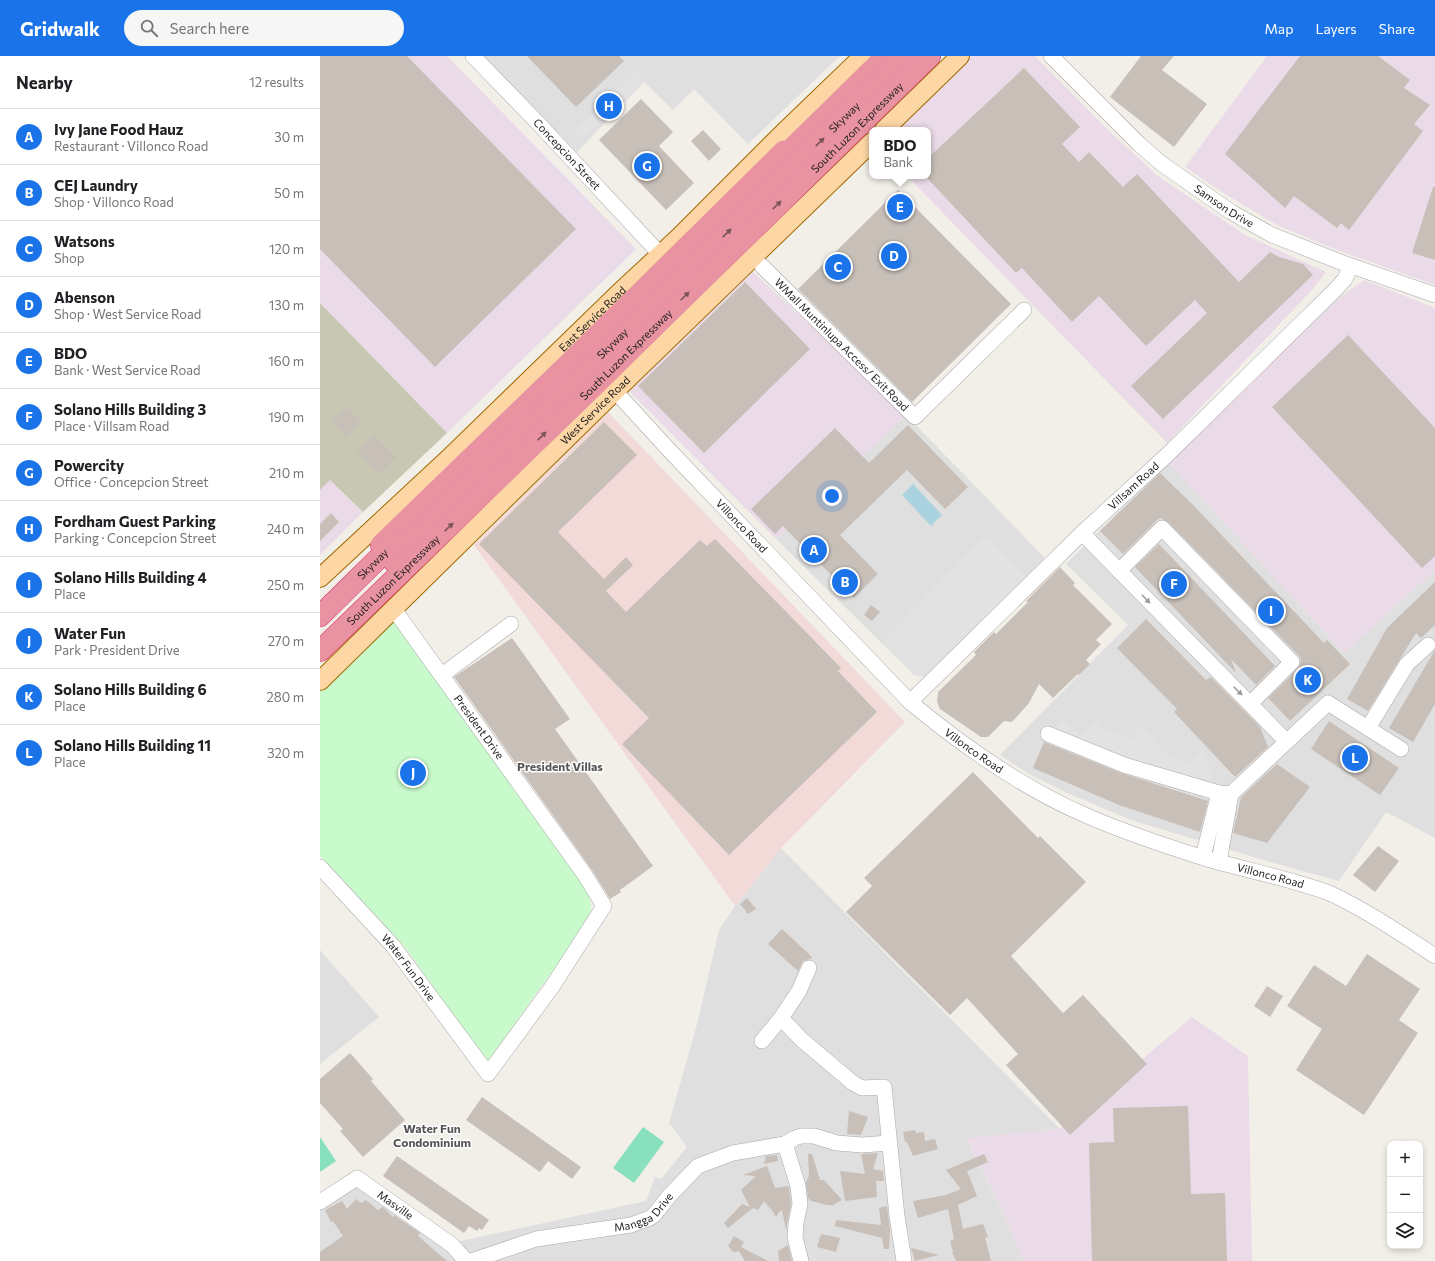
<!DOCTYPE html>
<html lang="en">
<head>
<meta charset="utf-8">
<style>
	body { margin:0; font-family:Commissioner,sans-serif; background:#f6f6f6; color:#202124 }
	.controls { position:absolute; right:12px; bottom:12px; display:grid; overflow:hidden; border-radius:8px; box-shadow:0 2px 6px #0003 }
	.controls button { width:36px; height:36px; display:grid; place-items:center; padding:0; border:0; border-bottom:1px solid #e0e0e0; background:#fff; color:#202124; font:20px sans-serif }
	.you { position:absolute; left:512px; top:440px; width:14px; height:14px; margin:-10px; border:3px solid #fff; border-radius:50%; background:#1a73e8; box-shadow:0 0 0 6px #1a73e833 }
	.badge { display:grid; place-items:center; width:26px; height:26px; border-radius:50%; background:#1a73e8; color:#fff; font-size:13px; font-weight:700 }
	.pin { position:absolute; translate:-50% -50%; border:2px solid #fff; box-shadow:0 1px 4px #0006 }
	.popup { position:absolute; left:549px; top:71px; width:62px; height:52px; box-sizing:border-box; display:grid; place-content:center; border-radius:8px; background:#fff; filter:drop-shadow(0 1px 3px #0005); font-size:13px; white-space:nowrap; color:#757577 }
	.popup b { font-size:15px; color:#202124 }
	.popup::after { content:''; position:absolute; left:50%; top:100%; margin-left:-8px; border:8px solid transparent; border-top-color:#fff }
	.list { margin:0; padding:0; list-style:none }
	h2 { display:flex; justify-content:space-between; align-items:center; height:52px; margin:0; padding:0 16px; font-size:17px }
	h2 small { font-size:13px; font-weight:400; color:#757577 }
	.list li { display:grid; grid-template-columns:26px 1fr auto; gap:12px; align-items:center; box-sizing:border-box; height:56px; padding:0 16px; border-top:1px solid #e0e0e0 }
	.list b { display:block; font-size:15px; white-space:nowrap }
	.list p { margin:0; font-size:13px; white-space:nowrap; color:#757577 }
	.list em { font-size:13px; font-style:normal; color:#757577 }
	.icon { flex:none; width:22px; height:22px; fill:none; stroke:currentColor; stroke-width:2; stroke-linecap:round; stroke-linejoin:round }
	.map { position:relative; flex:none; width:1115px; height:1205px; overflow:hidden }
	header { display:flex; align-items:center; gap:24px; box-sizing:border-box; height:56px; padding:0 20px; background:#1a73e8; color:#fff }
	header strong { font-size:19px }
	nav { display:flex; gap:22px; margin-inline-start:auto; font-size:14px }
	.search { width:280px; height:36px; background:#f6f6f6; display:flex; align-items:center; gap:10px; box-sizing:border-box; padding:0 14px; border-radius:22px; color:#757577; font-size:15px }
	main { display:flex }
	aside { flex:1; background:#fff }
	.map>svg:first-child { display:block }
</style>
</head>
<body>
<header>
<strong>Gridwalk</strong>
<div class="search"><svg class="icon" aria-label="search" viewBox="0 0 24 24"><circle cx="10" cy="10" r="6"/><path d="M15 15l6 6"/></svg>Search here</div>
<nav><a>Map</a><a>Layers</a><a>Share</a></nav>
</header>
<main>
<aside>
<h2>Nearby<small>12 results</small></h2>
<ul class="list">
<li><span class="badge">A</span><div><b>Ivy Jane Food Hauz</b><p>Restaurant · Villonco Road</p></div><em>30 m</em></li>
<li><span class="badge">B</span><div><b>CEJ Laundry</b><p>Shop · Villonco Road</p></div><em>50 m</em></li>
<li><span class="badge">C</span><div><b>Watsons</b><p>Shop</p></div><em>120 m</em></li>
<li><span class="badge">D</span><div><b>Abenson</b><p>Shop · West Service Road</p></div><em>130 m</em></li>
<li><span class="badge">E</span><div><b>BDO</b><p>Bank · West Service Road</p></div><em>160 m</em></li>
<li><span class="badge">F</span><div><b>Solano Hills Building 3</b><p>Place · Villsam Road</p></div><em>190 m</em></li>
<li><span class="badge">G</span><div><b>Powercity</b><p>Office · Concepcion Street</p></div><em>210 m</em></li>
<li><span class="badge">H</span><div><b>Fordham Guest Parking</b><p>Parking · Concepcion Street</p></div><em>240 m</em></li>
<li><span class="badge">I</span><div><b>Solano Hills Building 4</b><p>Place</p></div><em>250 m</em></li>
<li><span class="badge">J</span><div><b>Water Fun</b><p>Park · President Drive</p></div><em>270 m</em></li>
<li><span class="badge">K</span><div><b>Solano Hills Building 6</b><p>Place</p></div><em>280 m</em></li>
<li><span class="badge">L</span><div><b>Solano Hills Building 11</b><p>Place</p></div><em>320 m</em></li>
</ul>
</aside>
<div class="map">
<svg width="1115" height="1205" viewBox="0 0 1115 1205">
	<rect width="100%" height="100%" fill="#f2efe9"/>
	<g fill="#e0dfdf">
		<polygon points="163,0 520,0 428,88 374,33 353,54 324,26 257,96"/>
		<polygon points="586,359 725,502 607,621 594,619 456,483"/>
		<polygon points="848,406 1024,597 1115,514 1115,782 1066,756 1019,825 957,808 811,764 743,735 709,718 680,699 808,569 746,508"/>
		<polygon points="461,792 740,1073 647,1083 686,1162 704,1205 0,1205 0,1151 38,1127 126,1188 326,1145 335,1121 341,1123 367,1091 349,1067 377,968 399,874 415,850"/>
		<polygon points="0,894 59,961 0,1008"/>
	</g>
	<polygon fill="#f2dad9" points="288,356 585,666 461,792 415,850 154,489"/>
	<g fill="#ebdbe8">
		<polygon points="0,0 127,0 316,193 127,377 0,247"/>
		<polygon points="651,0 715,0 788,74 838,120 925,179 1006,216 993,233 847,387 587,120 608,120 608,74 574,74"/>
		<polygon points="947,0 1115,0 1115,229 1017,194 957,169 905,138 865,111"/>
		<polygon points="430,213 586,359 456,483 306,332"/>
		<polygon points="1044,224 1115,252 1115,514 1024,597 848,406 1019,242"/>
		<polygon points="10,424 43,456 0,499 0,434"/>
		<polygon points="872,961 928,1000 932,1205 704,1205 686,1162 647,1082 740,1073"/>
	</g>
	<polygon fill="#c7c7b4" points="0,247 127,377 43,456 10,424 0,434"/>
	<polygon fill="#c8facc" points="75,563 261,822 269,837 272,860 167,1006 85,891 0,800 0,633"/>
	<g fill="#88e0be">
		<polygon points="323,1071 344,1086 314,1127 293,1112"/>
		<polygon points="0,1081 16,1105 0,1116"/>
	</g>
	<g fill="#e2e2e2">
		<polygon points="316,15 325,24 262,84 254,75"/>
		<polygon points="666,480 706,521 607,621 594,619 561,586"/>
		<polygon points="743,664 762,679 777,664 784,673 811,684 820,670 834,681 842,696 866,708 883,694 895,730 728,678"/>
	</g>
	<polygon fill="#aad3df" points="593,428 622,459 611,470 582,439"/>
	<g fill="#c7bfb8">
		<polygon points="0,0 87,0 256,173 115,311 0,193"/>
		<polygon points="207,0 299,0 304,5 256,51"/>
		<polygon points="821,0 854,0 842,14 887,48 854,91 790,41"/>
		<polygon points="980,0 1058,0 1090,24 1084,32 1110,49 1094,68 1103,75 1029,174 1021,167 1017,172 974,140 965,152 905,98"/>
		<polygon points="704,12 760,71 742,88 759,106 769,96 803,131 817,118 919,226 950,196 959,201 983,208 993,219 843,363 811,330 887,257 875,244 826,290 779,240 752,266 702,212 696,217 608,123 608,102"/>
		<polygon points="321,43 353,76 339,90 374,127 346,154 279,84"/>
		<polygon points="383,74 401,93 389,105 371,85"/>
		<polygon points="1113,131 1115,131 1115,204 1092,197"/>
		<polygon points="578,134 691,248 592,346 478,233"/>
		<polygon points="425,226 490,293 384,397 318,330"/>
		<polygon points="1028,279 1115,372 1115,500 1102,512 952,351"/>
		<polygon points="27,351 41,365 26,380 12,365"/>
		<polygon points="284,366 317,399 238,476 284,523 306,501 313,509 286,535 306,556 380,484 387,490 395,483 521,612 518,615 557,656 409,799 302,688 329,662 159,488"/>
		<polygon points="588,369 648,431 625,453 587,414 520,479 558,518 534,542 463,470 455,478 431,453 515,372 549,407"/>
		<polygon points="54,379 76,401 59,418 37,395"/>
		<polygon points="840,417 874,450 1004,587 1007,584 1030,608 970,665 948,642 979,612 981,604 979,600 848,466 840,462 836,465 803,498 780,475"/>
		<polygon points="11,457 19,466 0,485 0,468"/>
		<polygon points="839,488 955,610 936,629 911,603 916,617 815,511"/>
		<polygon points="740,511 755,527 753,529 792,568 776,584 781,588 766,604 770,608 759,619 758,618 733,642 719,628 709,647 694,664 691,666 684,665 668,681 661,681 620,653 617,646 618,636 656,599 654,596 674,576 676,578 708,546 706,545"/>
		<polygon points="1115,526 1115,569 1101,582 1096,577 1048,655 1027,643 1067,572"/>
		<polygon points="551,549 560,556 552,565 544,559"/>
		<polygon points="826,563 886,624 891,621 940,671 948,691 915,721 854,656 857,653 797,592"/>
		<polygon points="192,582 250,663 235,673 333,810 300,834 301,836 290,843 272,814 134,621"/>
		<polygon points="1115,594 1115,648 1093,686 1069,672"/>
		<polygon points="1009,665 1079,712 1060,739 991,693"/>
		<polygon points="724,686 801,717 888,745 880,776 799,749 713,712"/>
		<polygon points="957,708 990,731 947,787 913,777 921,741"/>
		<polygon points="653,716 718,782 720,780 766,826 691,900 743,957 763,939 827,1008 750,1079 686,1009 698,998 647,942 630,959 526,856 552,830 544,822"/>
		<polygon points="1058,790 1079,805 1055,836 1033,819"/>
		<polygon points="427,842 436,853 428,858 420,848"/>
		<polygon points="462,873 492,901 491,903 483,905 478,915 448,888"/>
		<polygon points="1047,898 1100,933 1079,964 1098,977 1044,1059 976,1014 1002,973 967,950 994,909 1026,930"/>
		<polygon points="947,930 963,940 950,961 934,950"/>
		<polygon points="30,997 53,1023 51,1025 85,1064 43,1101 20,1075 23,1073 0,1047 0,1023"/>
		<polygon points="162,1041 261,1111 252,1123 228,1105 220,1116 146,1064"/>
		<polygon points="868,1050 871,1138 905,1137 907,1205 772,1205 769,1087 794,1086 793,1052"/>
		<polygon points="529,1055 548,1061 541,1079 527,1078"/>
		<polygon points="595,1074 596,1077 604,1076 605,1085 615,1083 618,1093 593,1100 587,1086 585,1086 583,1076"/>
		<polygon points="558,1097 553,1113 563,1115 564,1125 556,1125 557,1141 525,1145 520,1115 545,1118 541,1098"/>
		<polygon points="488,1098 492,1098 500,1124 504,1124 522,1144 513,1149 507,1149 491,1145 488,1142 486,1126 489,1120"/>
		<polygon points="664,1098 668,1106 647,1115 657,1140 638,1149 643,1173 663,1168 668,1181 665,1182 671,1205 636,1205 632,1196 633,1196 630,1185 634,1183 628,1153 598,1162 593,1145 626,1139 641,1133 626,1114"/>
		<polygon points="457,1099 458,1105 444,1108 446,1100"/>
		<polygon points="77,1100 169,1164 162,1174 159,1172 157,1175 149,1170 144,1177 63,1120"/>
		<polygon points="447,1110 455,1132 469,1130 469,1132 471,1148 466,1174 462,1154 458,1157 457,1160 455,1159 454,1160 454,1157 444,1145 438,1154 433,1152 408,1172 404,1167 422,1148 430,1151 421,1134 436,1120 423,1119"/>
		<polygon points="36,1143 41,1147 46,1144 58,1154 63,1151 73,1161 74,1159 100,1177 98,1180 127,1205 0,1205 0,1196 23,1180 13,1165 11,1166 5,1154 22,1145 27,1153"/>
		<polygon points="567,1150 570,1174 569,1193 564,1193 562,1182 515,1170 516,1164 561,1169 559,1152"/>
		<polygon points="501,1178 520,1182 516,1196 497,1191"/>
		<polygon points="414,1180 424,1186 421,1191 448,1205 425,1205 418,1194 417,1196 413,1196 408,1190"/>
		<polygon points="468,1189 472,1205 459,1205 458,1195"/>
		<polygon points="591,1192 619,1199 595,1205"/>
	</g>
	<g fill="none" stroke-linecap="round" stroke-linejoin="round">
		<g stroke="#a9a9a9" stroke-width="16">
			<g id="minor">
				<path id="s1" d="M153,0L217,66L340,198"/>
				<path id="s2" d="M731,0L819,88L842,108L911,156L952,179L1023,207L1115,239"/>
				<path id="s3" d="M442,210L595,361L704,254"/>
				<path id="s4" d="M295,335L350,395L590,646C644,691 701,731 765,759C801,775 846,790 884,802C925,814 968,822 1009,837C1017,840 1025,845 1033,849C1061,864 1088,882 1115,900"/>
				<polyline points="762,477 930,648 966,685"/>
				<polyline points="799,515 842,472 972,606 930,648"/>
				<polyline points="122,619 191,568"/>
				<path id="s5" d="M590,646L762,477L847,399L1015,234L1025,223L1031,210"/>
				<polyline points="1048,672 1087,608 1108,589"/>
				<polyline points="728,678 804,709 899,737 911,738"/>
				<polyline points="883,801 899,737"/>
				<polyline points="899,806 911,738 1008,647 1081,693"/>
				<path id="s6" d="M0,811L73,890L168,1018L232,931L284,850L265,819L73,552"/>
				<polyline points="461,962 482,984 533,1027 542,1032 564,1031 577,1160 584,1205"/>
				<polyline points="442,985 461,962 479,935 489,912"/>
				<polyline points="465,1088 478,1130 480,1148 476,1167 475,1181 481,1205"/>
				<path id="s7" d="M0,1146L37,1122L132,1189L146,1205"/>
				<path id="s8" d="M151,1205L216,1183L311,1169L330,1162L334,1159L350,1139L378,1110L413,1097L465,1088L475,1082L481,1080H494L517,1087L542,1089L569,1087"/>
			</g>
		</g>
		<g stroke="#a06b00" stroke-width="20">
			<g id="major">
				<polyline points="564,74 640,0"/>
				<path id="s9" d="M0,522L130,401L300,236L359,181L466,74L543,0"/>
				<path id="s10" d="M0,625L295,335L552,86"/>
			</g>
		</g>
		<g stroke="#dc2a67" stroke-width="22">
			<g id="highway">
				<polyline points="457,107 566,0"/>
				<polyline points="61,489 247,309 464,95"/>
				<path id="s11" d="M73,505L171,406L587,0"/>
				<path id="s12" d="M0,560L78,483"/>
				<path id="s13" d="M0,595L269,335L610,0"/>
			</g>
		</g>
		<use href="#minor" stroke="#fff" stroke-width="15"/>
		<use href="#major" stroke="#fcd6a4" stroke-width="18"/>
		<use href="#highway" stroke="#e892a2" stroke-width="21"/>
	</g>
	<defs><path id="oneway-solid" d="M-6-.8H1V-3.2L6.5 0L1 3.2V.8H-6Z"/></defs>
	<g fill="#7b545c">
		<use href="#oneway-solid" transform="translate(500 86) rotate(-44)"/>
		<use href="#oneway-solid" transform="translate(457 149) rotate(-44)"/>
		<use href="#oneway-solid" transform="translate(407 177) rotate(-44)"/>
		<use href="#oneway-solid" transform="translate(365 240) rotate(-45)"/>
		<use href="#oneway-solid" transform="translate(222 380) rotate(-44)"/>
		<use href="#oneway-solid" transform="translate(129 471) rotate(-44)"/>
	</g>
	<g fill="#9c9c9c">
		<use href="#oneway-solid" transform="translate(826 543) rotate(46)"/>
		<use href="#oneway-solid" transform="translate(918 635) rotate(45)"/>
	</g>
	<g text-anchor="middle" stroke-width="3" stroke-linejoin="round" paint-order="stroke">
		<g font-size="11" fill="#222" stroke="#fff">
			<text dy="4" stroke="none"><textPath href="#s11" startOffset="633">Skyway</textPath></text>
			<text dy="4" stroke="none"><textPath href="#s13" startOffset="750">South Luzon Expressway</textPath></text>
			<text dy="4" stroke="none"><textPath href="#s1" startOffset="136">Concepcion Street</textPath></text>
			<text dy="4" stroke="none"><textPath href="#s2" startOffset="230">Samson Drive</textPath></text>
			<text dy="4" stroke="none"><textPath href="#s9" startOffset="376">East Service Road</textPath></text>
			<text dy="4" stroke="none"><textPath href="#s11" startOffset="309">Skyway</textPath></text>
			<text dy="4" stroke="none"><textPath href="#s3" startOffset="112">WMall Muntinlupa Access/ Exit Road</textPath></text>
			<text dy="4" stroke="none"><textPath href="#s13" startOffset="426">South Luzon Expressway</textPath></text>
			<text dy="4" stroke="none"><textPath href="#s10" startOffset="386">West Service Road</textPath></text>
			<text dy="4" stroke="none"><textPath href="#s5" startOffset="311">Villsam Road</textPath></text>
			<text dy="4" stroke="none"><textPath href="#s4" startOffset="185">Villonco Road</textPath></text>
			<text dy="4" stroke="none"><textPath href="#s12" startOffset="74">Skyway</textPath></text>
			<text dy="4" stroke="none"><textPath href="#s13" startOffset="102">South Luzon Expressway</textPath></text>
			<text transform="translate(159 671) rotate(54)" y="4">President Drive</text>
			<text dy="4" stroke="none"><textPath href="#s4" startOffset="509">Villonco Road</textPath></text>
			<text dy="4" stroke="none"><textPath href="#s4" startOffset="833">Villonco Road</textPath></text>
			<text dy="4" stroke="none"><textPath href="#s6" startOffset="134">Water Fun Drive</textPath></text>
			<text dy="4" stroke="none"><textPath href="#s7" startOffset="91">Masville</textPath></text>
			<text dy="4" stroke="none"><textPath href="#s8" startOffset="182">Mangga Drive</textPath></text>
		</g>
		<g font-size="12" font-weight="bold" fill="#555" stroke="#fff">
			<text x="240" y="715">President Villas</text>
			<text x="112" y="1077">Water Fun<tspan x="112" dy="14">Condominium</tspan></text>
		</g>
	</g>
</svg>
<div class="controls">
<button>+</button>
<button>−</button>
<button><svg class="icon" aria-label="layers" viewBox="0 0 24 24"><path d="M12 4l9 5-9 5-9-5zM3 14l9 5 9-5"/></svg></button>
</div>
<div class="you"></div>
<div class="pin badge" style="left:494px;top:494px">A</div>
<div class="pin badge" style="left:525px;top:526px">B</div>
<div class="pin badge" style="left:518px;top:211px">C</div>
<div class="pin badge" style="left:574px;top:200px">D</div>
<div class="pin badge" style="left:580px;top:151px">E</div>
<div class="popup"><b>BDO</b>Bank</div>
<div class="pin badge" style="left:854px;top:528px">F</div>
<div class="pin badge" style="left:327px;top:110px">G</div>
<div class="pin badge" style="left:289px;top:50px">H</div>
<div class="pin badge" style="left:951px;top:555px">I</div>
<div class="pin badge" style="left:93px;top:717px">J</div>
<div class="pin badge" style="left:988px;top:624px">K</div>
<div class="pin badge" style="left:1035px;top:702px">L</div>
</div>
</main>
</body>
</html>
